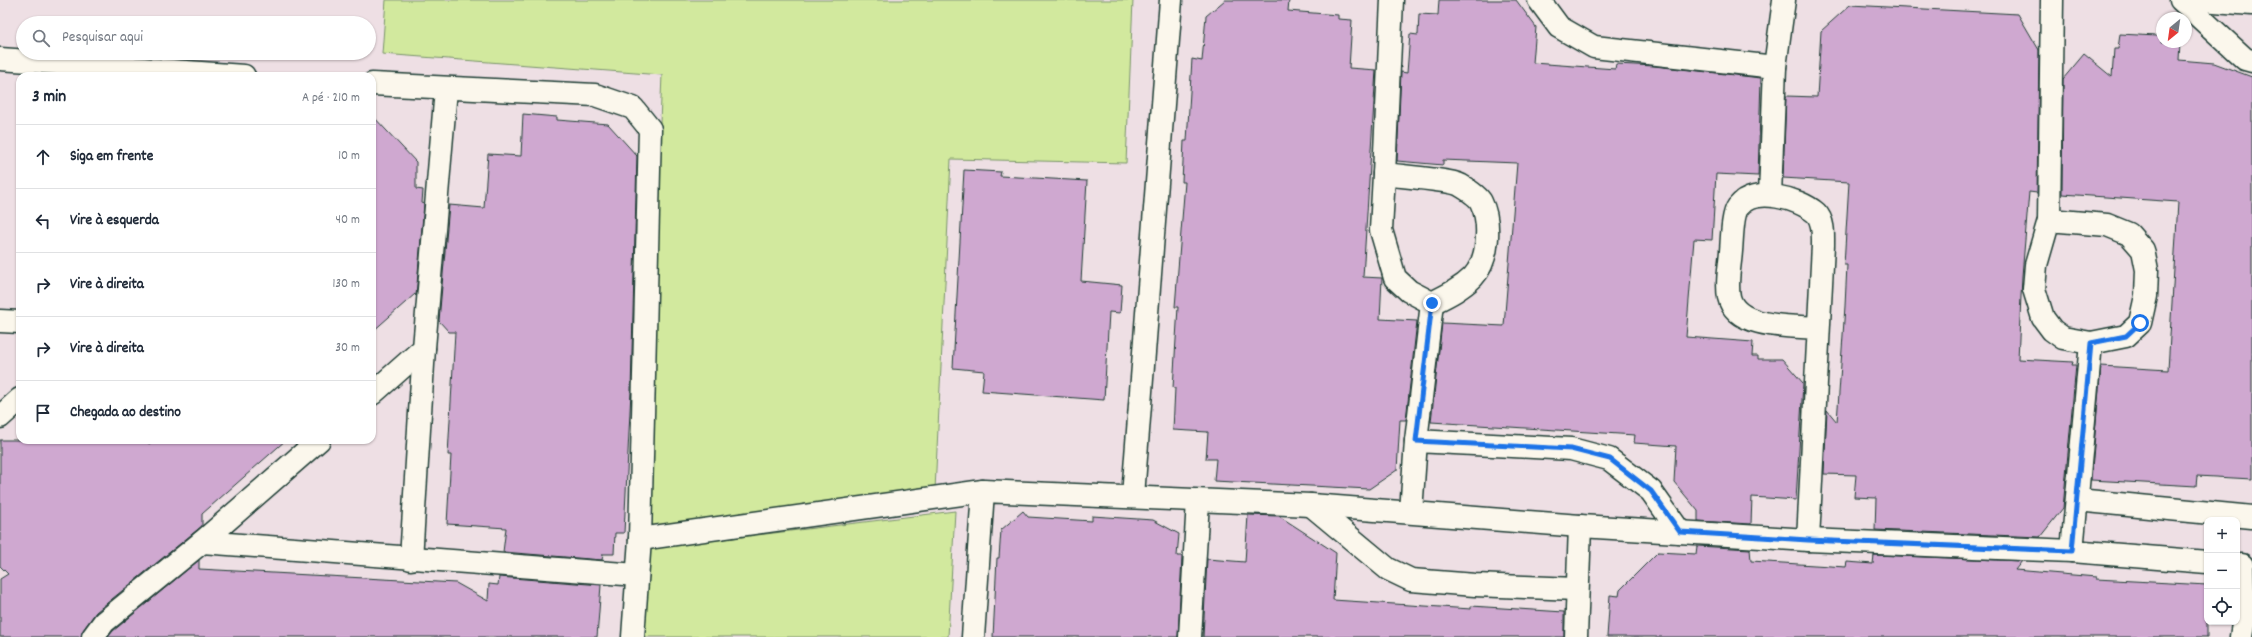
<!DOCTYPE html>
<html lang="pt">
<head>
<meta charset="utf-8">
<style>
	body { margin:0; font-family:Dekko,sans-serif; background:#f2f2f3; color:#1f2937 }
	.controls { position:absolute; right:12px; bottom:12px; display:grid; overflow:hidden; border-radius:8px; box-shadow:0 1px 3px #0004 }
	.controls button { width:36px; height:36px; display:grid; place-items:center; padding:0; border:0; border-bottom:1px solid #e0e1e3; background:#fff; color:#1f2937; font:20px sans-serif }
	.compass { position:absolute; left:2156px; top:12px; width:36px; height:36px; border-radius:50%; background:#fff; box-shadow:0 1px 3px #0004; rotate:209deg }
	.stop { position:absolute; width:12px; height:12px; margin:-9px; border:3px solid #1a73e8; border-radius:50%; background:#fff }
	.stop.end { background:#1a73e8; border-color:#fff; box-shadow:0 1px 4px #0008 }
	.list { margin:0; padding:0; list-style:none }
	h2 { display:flex; justify-content:space-between; align-items:center; height:52px; margin:0; padding:0 16px; font-size:17px }
	h2 small { font-size:13px; font-weight:400; color:#747a83 }
	.list li { display:grid; grid-template-columns:26px 1fr auto; gap:12px; align-items:center; box-sizing:border-box; height:64px; padding:0 16px; border-top:1px solid #e0e1e3 }
	.list b { display:block; font-size:15px; white-space:nowrap }
	.list em { font-size:13px; font-style:normal; color:#747a83 }
	.icon { flex:none; width:22px; height:22px; fill:none; stroke:currentColor; stroke-width:2; stroke-linecap:round; stroke-linejoin:round }
	.map { position:relative; flex:none; width:2252px; height:637px; overflow:hidden }
	.search { position:absolute; background:#fff; box-shadow:0 1px 3px #0004; left:16px; top:16px; width:360px; height:44px; display:flex; align-items:center; gap:10px; box-sizing:border-box; padding:0 14px; border-radius:22px; color:#747a83; font-size:15px }
	.panel { position:absolute; background:#fff; box-shadow:0 1px 3px #0004; left:16px; top:72px; width:360px; height:372px; border-radius:12px }
	.map>svg:first-child { display:block }
</style>
</head>
<body>
<div class="map">
<svg width="2252" height="637" viewBox="0 0 2252 637">
	<rect width="100%" height="100%" fill="#eedfe4"/>
	<filter id="ink" filterUnits="userSpaceOnUse"><feTurbulence type="fractalNoise" baseFrequency=".025" numOctaves="2"/><feDisplacementMap in="SourceGraphic" scale="8" xChannelSelector="R" yChannelSelector="G"/><feConvolveMatrix kernelMatrix="1 2 1 2 8 2 1 2 1" color-interpolation-filters="sRGB"/></filter>
	<g filter="url(#ink)">
		<g fill="#d2e99e" stroke="#789369">
			<polygon points="386,0 1133,0 1126,163 951,159 935,490 643,527 662,75 382,54"/>
			<polygon points="955,511 948,637 638,637 642,549"/>
		</g>
		<g fill="#cfa8d0" stroke="#1f3d34">
			<polygon points="1225,0 1289,0 1288,11 1338,15 1338,19 1352,20 1349,68 1376,70 1363,277 1382,278 1380,319 1417,321 1406,420 1400,420 1397,470 1369,489 1214,481 1216,459 1206,459 1208,432 1173,430 1175,388 1173,388 1178,307 1175,307 1185,182 1182,182 1184,141 1187,141 1192,59 1202,61 1206,16"/>
			<polygon points="1439,0 1516,0 1536,27 1533,63 1615,69 1616,64 1654,66 1761,78 1758,176 1716,174 1712,240 1694,239 1686,337 1753,342 1752,356 1758,356 1758,359 1782,359 1803,383 1796,500 1752,497 1751,524 1698,521 1698,511 1674,482 1676,446 1634,443 1635,435 1431,422 1442,323 1504,326 1517,163 1443,160 1443,165 1397,161 1401,72 1407,73 1410,34 1418,35 1419,14 1438,15"/>
			<polygon points="1850,5 2018,14 2039,50 2037,193 2029,192 2022,276 2018,359 2073,362 2072,365 2076,365 2063,508 2040,537 1875,530 1876,498 1854,497 1856,475 1824,474 1827,410 1837,422 1845,306 1847,265 1844,265 1849,182 1783,178 1786,96 1817,97 1821,31"/>
			<polygon points="2120,34 2156,36 2162,37 2162,42 2180,42 2179,60 2214,63 2252,77 2252,479 2197,476 2196,486 2091,480 2101,366 2168,370 2178,202 2062,194 2063,79 2084,54 2112,77 2114,49 2118,49"/>
			<polygon points="523,114 557,117 557,120 608,124 637,156 631,391 624,533 615,533 614,554 603,554 602,560 503,552 506,528 447,524 451,455 448,455 455,332 449,332 439,321 449,205 484,208 488,154 521,156"/>
			<polygon points="372,115 416,162 416,189 423,190 422,203 424,204 416,296 415,294 372,332"/>
			<polygon points="964,170 1001,172 1000,176 1087,181 1081,281 1122,285 1120,313 1109,312 1104,400 982,391 984,371 953,368"/>
			<polygon points="0,440 146,440 149,444 154,440 286,440 202,514 202,526 96,612 83,630 81,637 0,637 0,579 8,574 0,566"/>
			<polygon points="1023,511 1028,517 1092,521 1092,516 1153,520 1179,534 1177,556 1182,556 1178,637 993,637 997,558 999,558 1001,530"/>
			<polygon points="1248,515 1279,516 1336,553 1333,600 1471,609 1471,606 1564,612 1564,637 1203,637 1207,559 1245,562"/>
			<polygon points="1697,546 1750,549 1751,561 1846,567 1847,562 1873,564 1874,555 2022,561 2015,570 2096,577 2096,579 2207,585 2207,637 1607,637 1610,595 1619,596 1620,590 1658,552 1696,554"/>
			<polygon points="199,560 199,569 456,583 488,601 489,584 498,585 499,577 601,585 597,637 108,637 113,631"/>
		</g>
		<g fill="none" stroke-linecap="round" stroke-linejoin="round">
			<g stroke="#1f3d34" stroke-width="25">
				<g id="minor">
					<polyline points="1539,0 1559,27 1594,47 1775,67"/>
					<polyline points="2181,0 2245,59 2252,61"/>
					<polyline points="2202,0 2252,4"/>
					<polyline points="0,59 244,76"/>
					<polyline points="372,84 595,95 633,108 650,129 640,539 633,637"/>
					<path d="M1384,174C1398,176 1451,180 1460,185C1465,188 1478,196 1481,202C1491,222 1489,260 1473,277C1461,289 1446,296 1432,303L1409,291L1395,278L1381,230Z"/>
					<polyline points="1384,174 1392,0"/>
					<polyline points="1770,195 1775,67 1784,0"/>
					<polyline points="2049,220 2107,225 2129,234 2143,250 2147,270 2146,296 2140,323 2126,336 2091,343 2063,338 2052,330 2043,318 2034,289 2036,265 2049,220 2052,0"/>
					<polyline points="0,321 20,322"/>
					<polyline points="372,394 424,348 446,89"/>
					<polyline points="0,417 20,399"/>
					<polyline points="1416,441 1571,449 1609,459 1651,491 1680,532"/>
					<polyline points="1133,496 1171,0"/>
					<polyline points="2077,500 2252,517"/>
					<polyline points="1311,505 1388,569 1411,580 1475,585 1576,589"/>
					<polyline points="1411,512 1416,441 1432,303"/>
					<polyline points="640,539 983,491"/>
					<path d="M1808,540L1823,245C1823,235 1824,221 1816,213C1799,198 1754,186 1738,207C1732,215 1732,241 1731,251C1730,266 1726,282 1729,297C1736,329 1793,326 1818,328"/>
					<polyline points="202,542 637,575"/>
					<polyline points="2072,551 2091,343"/>
					<polyline points="411,559 424,348"/>
					<polyline points="93,637 104,622 202,542 319,440"/>
					<polyline points="973,637 983,491 1311,505 1580,526 1808,540 2072,551 2207,562"/>
					<polyline points="1190,637 1198,501"/>
					<polyline points="1576,637 1580,526"/>
					<polyline points="2241,637 2244,618 2242,565"/>
				</g>
			</g>
			<use href="#minor" stroke="#fbf7ec" stroke-width="22"/>
		</g>
	</g>
	<g fill="none" stroke-linecap="round" stroke-linejoin="round" filter="url(#ink)">
		<polyline stroke="#1a73e8" stroke-width="5" points="1432,303 1416,441 1571,449 1610,459 1651,491 1680,532 1808,540 2072,551 2091,343 2126,336 2140,323"/>
	</g>
</svg>
<div class="controls">
<button>+</button>
<button>−</button>
<button><svg class="icon" aria-label="locate" viewBox="0 0 24 24"><circle cx="12" cy="12" r="6"/><path d="M12 2v4M12 18v4M2 12h4M18 12h4"/></svg></button>
</div>
<svg class="compass" viewBox="-18 -18 36 36"><path d="M0-13l5 13h-10z" fill="#e53935"/><path d="M0 13l5-13h-10z" fill="#747a83"/></svg>
<div class="stop" style="left:2140px;top:323px"></div>
<div class="stop end" style="left:1432px;top:303px"></div>
<div class="search"><svg class="icon" aria-label="search" viewBox="0 0 24 24"><circle cx="10" cy="10" r="6"/><path d="M15 15l6 6"/></svg>Pesquisar aqui</div>
<section class="panel">
<h2>3 min<small>A pé · 210 m</small></h2>
<ul class="list">
<li><svg class="icon" aria-label="ahead" viewBox="0 0 24 24"><path d="M12 20V5M6 11l6-6 6 6"/></svg><div><b>Siga em frente</b></div><em>10 m</em></li>
<li><svg class="icon" aria-label="left" viewBox="0 0 24 24"><path d="M17 20v-9H6M10 6l-5 5 5 5"/></svg><div><b>Vire à esquerda</b></div><em>40 m</em></li>
<li><svg class="icon" aria-label="right" viewBox="0 0 24 24"><path d="M7 20v-9h11M14 6l5 5-5 5"/></svg><div><b>Vire à direita</b></div><em>130 m</em></li>
<li><svg class="icon" aria-label="right" viewBox="0 0 24 24"><path d="M7 20v-9h11M14 6l5 5-5 5"/></svg><div><b>Vire à direita</b></div><em>30 m</em></li>
<li><svg class="icon" aria-label="arrive" viewBox="0 0 24 24"><path d="M6 21V4h12l-3 4 3 4H6"/></svg><div><b>Chegada ao destino</b></div></li>
</ul>
</section>
</div>
</body>
</html>
